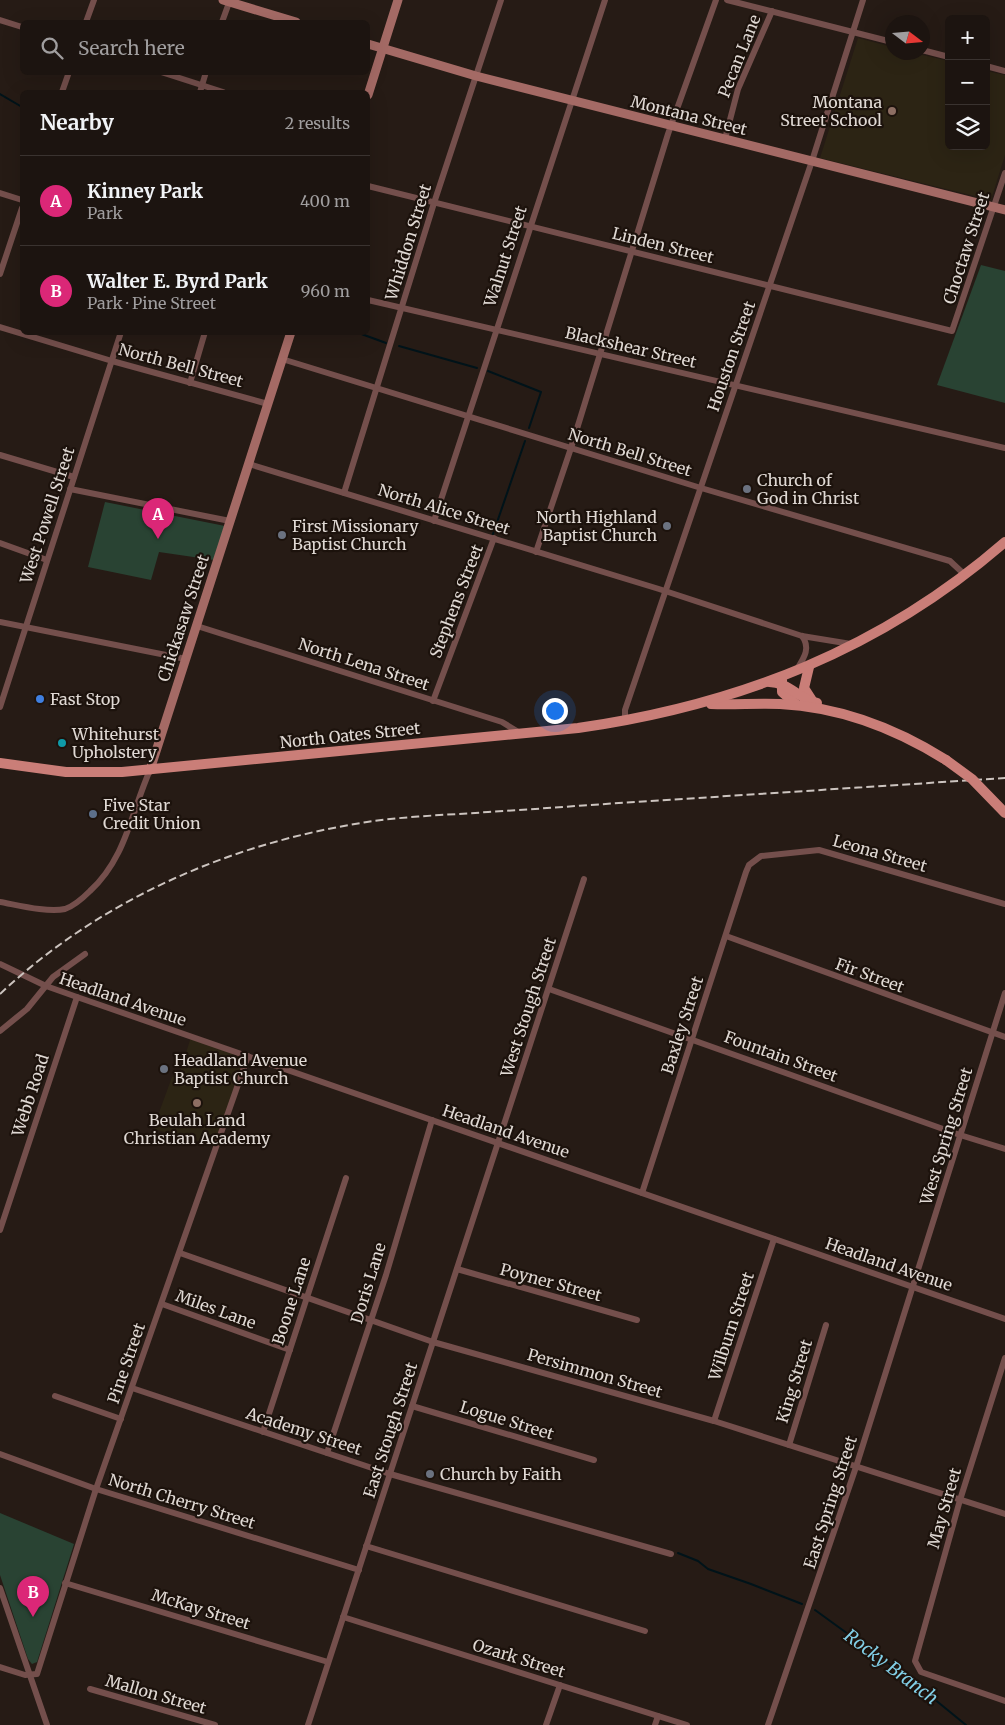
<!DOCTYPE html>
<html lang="en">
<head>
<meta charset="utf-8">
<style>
	body { margin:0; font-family:Merriweather,serif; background:#29211e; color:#f1f3f6 }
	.controls { position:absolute; right:15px; top:15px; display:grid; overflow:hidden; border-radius:8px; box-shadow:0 5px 20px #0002 }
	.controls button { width:45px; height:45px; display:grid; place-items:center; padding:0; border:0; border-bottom:1px solid #3a3330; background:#1c1410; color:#f1f3f6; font:25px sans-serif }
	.compass { position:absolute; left:885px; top:15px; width:45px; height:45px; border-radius:50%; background:#1c1410; box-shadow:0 5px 20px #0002; rotate:106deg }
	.you { position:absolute; left:554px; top:710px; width:18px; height:18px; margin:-12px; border:4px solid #fff; border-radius:50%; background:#1a73e8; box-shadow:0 0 0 8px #1a73e833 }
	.badge { display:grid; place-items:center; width:32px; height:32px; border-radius:50%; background:#db2777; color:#fff; font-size:16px; font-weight:700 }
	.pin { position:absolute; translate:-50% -41px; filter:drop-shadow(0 1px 2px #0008) }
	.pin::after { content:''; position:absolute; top:26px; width:18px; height:15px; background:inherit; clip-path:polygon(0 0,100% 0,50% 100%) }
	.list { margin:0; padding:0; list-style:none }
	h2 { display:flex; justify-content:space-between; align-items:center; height:65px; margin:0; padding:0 20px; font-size:21px }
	h2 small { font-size:16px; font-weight:400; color:#a09e9f }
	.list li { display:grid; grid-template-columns:32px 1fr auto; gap:15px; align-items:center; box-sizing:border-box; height:90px; padding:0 20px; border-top:1px solid #3a3330 }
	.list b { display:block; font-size:19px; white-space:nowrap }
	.list p { margin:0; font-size:16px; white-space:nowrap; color:#a09e9f }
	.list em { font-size:16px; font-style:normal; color:#a09e9f }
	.icon { flex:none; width:28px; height:28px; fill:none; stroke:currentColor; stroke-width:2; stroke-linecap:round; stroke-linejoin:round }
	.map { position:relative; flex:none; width:1005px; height:1725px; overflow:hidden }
	.search { position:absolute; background:#1c1410; box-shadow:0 5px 20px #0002; left:20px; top:20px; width:350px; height:55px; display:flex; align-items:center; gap:12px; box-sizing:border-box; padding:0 18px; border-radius:8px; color:#a09e9f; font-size:19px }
	.panel { position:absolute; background:#1c1410; box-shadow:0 5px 20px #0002; left:20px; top:90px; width:350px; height:245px; border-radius:8px }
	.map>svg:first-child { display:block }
</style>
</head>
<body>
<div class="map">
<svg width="1005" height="1725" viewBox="0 0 1005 1725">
	<rect width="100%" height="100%" fill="#261b15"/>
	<g fill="#2c2414">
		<polygon points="858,38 892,47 892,52 914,53 949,61 949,146 986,146 986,71 1005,75 1005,155 991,200 820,158"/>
		<polygon points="191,1037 248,1056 217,1146 153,1129 172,1077 179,1075"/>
	</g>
	<g fill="#294333">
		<polygon points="981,265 1005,271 1005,403 937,385"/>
		<polygon points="105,502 225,526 214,560 159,552 151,580 88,567"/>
		<polygon points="0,1513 74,1544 37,1662 32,1664 28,1659 0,1575"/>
	</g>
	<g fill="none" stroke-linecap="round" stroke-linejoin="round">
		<g stroke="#001319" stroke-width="2">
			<polyline points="0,94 22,107"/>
			<polyline points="356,332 386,343"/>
			<polyline points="399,346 477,368"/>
			<polyline points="488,371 541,392 529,428"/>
			<polyline points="493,534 525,441"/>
			<polyline points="678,1553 698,1561 708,1569 751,1584 802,1604"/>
			<polyline points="815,1610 906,1676 966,1725"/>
		</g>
		<g stroke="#744f4c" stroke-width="6">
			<polyline points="727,0 892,42"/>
			<polyline points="0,20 22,27"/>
			<polyline points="86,22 94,0"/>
			<polyline points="222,22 230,0"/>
			<polyline points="922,50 949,57"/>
			<polyline points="986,66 1005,71"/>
			<polyline points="161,72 223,92"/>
			<polyline points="62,92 69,72"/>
			<polyline points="200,92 206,72"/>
			<polyline points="725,139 738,89 772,11"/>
			<polyline points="368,186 952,331 1005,173"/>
			<polyline points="0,193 22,200"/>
			<polyline points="0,274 22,208"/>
			<polyline points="368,300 1005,448"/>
			<polyline points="0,327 112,361 268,404"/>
			<polyline points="282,359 701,488 950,561 965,575"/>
			<polyline points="190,383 205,332"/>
			<polyline points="0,455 74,477"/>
			<polyline points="249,464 659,589 802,636 851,644"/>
			<polyline points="70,489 230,521"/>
			<polyline points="344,493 434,203 501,0"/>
			<polyline points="434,521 605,0"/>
			<polyline points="0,543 47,560"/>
			<polyline points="536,552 571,448 668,134 716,0"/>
			<polyline points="0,622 186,659"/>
			<polyline points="197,626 502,722 520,733"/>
			<path d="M797,669C804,658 811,648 802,636"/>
			<polyline points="433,701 494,538"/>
			<polyline points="0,707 121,332"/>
			<polyline points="625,721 625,710 812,161 863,0"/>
			<path d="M0,902C17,905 48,913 65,909C74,906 83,898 90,891C126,858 131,813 150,770"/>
			<polyline points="726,936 1005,1037"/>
			<polyline points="0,964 46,986 77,997 1005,1319"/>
			<polyline points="549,989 960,1135 1005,1149"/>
			<polyline points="0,1031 27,1009 53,977 85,954"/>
			<polyline points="642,1193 746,872 749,865 761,856 819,850 1005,904"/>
			<polyline points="0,1230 77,997"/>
			<polyline points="180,1253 433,1342 714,1421 1005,1514"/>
			<polyline points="457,1269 637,1320"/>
			<polyline points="162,1304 290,1350"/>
			<polyline points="1005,1358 960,1500 915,1661 921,1672 1005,1701"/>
			<polyline points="132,1388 390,1474 671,1554"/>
			<polyline points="55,1396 121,1419"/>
			<polyline points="412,1406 594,1460"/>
			<polyline points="714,1421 774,1239"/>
			<polyline points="263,1432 346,1178"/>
			<polyline points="789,1445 826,1325"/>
			<polyline points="327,1453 386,1275 432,1120"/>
			<polyline points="0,1454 96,1489 359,1570"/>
			<polyline points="366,1546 645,1631"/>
			<polyline points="65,1583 328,1662"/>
			<polyline points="0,1588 47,1725"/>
			<polyline points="343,1617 687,1725"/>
			<polyline points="0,1667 25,1675 37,1674 96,1489 248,1056"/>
			<polyline points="90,1689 215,1725"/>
			<polyline points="308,1725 584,879"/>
			<polyline points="546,1725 560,1685"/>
			<polyline points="655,1725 658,1716"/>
			<polyline points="768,1725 856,1467 1005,993"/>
		</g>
		<g stroke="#a46a65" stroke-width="9">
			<polyline points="223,0 296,22"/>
			<polyline points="368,44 476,76 1005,210"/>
			<polyline points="368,95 398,0"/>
			<polyline points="150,770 291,332"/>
		</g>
		<g stroke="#ca7e78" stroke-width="10">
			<polyline points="809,667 804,688 813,702"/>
			<polyline points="782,680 782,692 797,705"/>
			<path d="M769,682C788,682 799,699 817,703"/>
			<path d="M711,704C734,705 757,703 780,704C840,707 895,728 946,760"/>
			<path d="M0,763L66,772H122L578,728C739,705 882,649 1005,542"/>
		</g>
		<path stroke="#ccc4bf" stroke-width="2" stroke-dasharray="8 4" stroke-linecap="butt" d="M0,994C101,899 231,843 367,822C407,816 448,815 488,812C538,809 587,805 636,802C759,794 882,786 1005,778"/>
		<polyline stroke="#ca7e78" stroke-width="10" points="946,760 972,779 1005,813"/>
	</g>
	<g fill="#8d6e63" stroke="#1c120c" stroke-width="2">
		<circle cx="892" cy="111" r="5"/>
		<circle cx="197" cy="1103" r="5"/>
	</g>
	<g fill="#6b7280" stroke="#1c120c" stroke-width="2">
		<circle cx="747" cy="489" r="5"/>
		<circle cx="667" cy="526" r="5"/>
		<circle cx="282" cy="535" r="5"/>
		<circle cx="164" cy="1069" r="5"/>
		<circle cx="430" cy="1474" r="5"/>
	</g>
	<circle fill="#3f7fe0" stroke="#1c120c" stroke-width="2" cx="40" cy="699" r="5"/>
	<circle fill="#0f9aa8" stroke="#1c120c" stroke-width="2" cx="62" cy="743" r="5"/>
	<circle fill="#5c6f8a" stroke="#1c120c" stroke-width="2" cx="93" cy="814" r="5"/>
	<g text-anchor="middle" stroke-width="4.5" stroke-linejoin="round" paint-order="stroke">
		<g font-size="16" fill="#e0d9d4" stroke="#1c120c">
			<text transform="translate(739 56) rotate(-68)" y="6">Pecan Lane</text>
			<text transform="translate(689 115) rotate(14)" y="6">Montana Street</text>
			<text transform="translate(408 242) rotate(-73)" y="6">Whiddon Street</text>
			<text transform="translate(663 245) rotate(14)" y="6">Linden Street</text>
			<text transform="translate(966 248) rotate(-72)" y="6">Choctaw Street</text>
			<text transform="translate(505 256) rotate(-72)" y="6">Walnut Street</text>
			<text transform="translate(631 347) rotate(13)" y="6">Blackshear Street</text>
			<text transform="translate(731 356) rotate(-71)" y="6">Houston Street</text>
			<text transform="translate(181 365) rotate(15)" y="6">North Bell Street</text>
			<text transform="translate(630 452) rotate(17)" y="6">North Bell Street</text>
			<text transform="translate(444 509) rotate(17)" y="6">North Alice Street</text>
			<text transform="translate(47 515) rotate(-72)" y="6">West Powell Street</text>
			<text transform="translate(456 601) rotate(-69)" y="6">Stephens Street</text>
			<text transform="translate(183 618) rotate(-72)" y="6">Chickasaw Street</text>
			<text transform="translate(364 664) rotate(18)" y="6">North Lena Street</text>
			<text transform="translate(350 735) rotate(-6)" y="6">North Oates Street</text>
			<text transform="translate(880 853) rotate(16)" y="6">Leona Street</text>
			<text transform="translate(870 975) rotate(20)" y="6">Fir Street</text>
			<text transform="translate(123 999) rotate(19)" y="6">Headland Avenue</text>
			<text transform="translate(528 1007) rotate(-72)" y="6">West Stough Street</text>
			<text transform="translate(682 1025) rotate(-72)" y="6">Baxley Street</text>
			<text transform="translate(781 1056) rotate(20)" y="6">Fountain Street</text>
			<text transform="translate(30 1095) rotate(-72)" y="6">Webb Road</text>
			<text transform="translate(506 1131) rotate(19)" y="6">Headland Avenue</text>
			<text transform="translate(946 1136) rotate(-73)" y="6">West Spring Street</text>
			<text transform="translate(889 1264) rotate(19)" y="6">Headland Avenue</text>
			<text transform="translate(551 1282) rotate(15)" y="6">Poyner Street</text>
			<text transform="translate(368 1283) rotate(-73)" y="6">Doris Lane</text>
			<text transform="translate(291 1301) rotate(-72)" y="6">Boone Lane</text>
			<text transform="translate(216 1309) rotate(20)" y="6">Miles Lane</text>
			<text transform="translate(731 1326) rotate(-72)" y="6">Wilburn Street</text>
			<text transform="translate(126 1363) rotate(-71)" y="6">Pine Street</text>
			<text transform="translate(595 1373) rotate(16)" y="6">Persimmon Street</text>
			<text transform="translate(794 1381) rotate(-73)" y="6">King Street</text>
			<text transform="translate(507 1420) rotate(17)" y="6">Logue Street</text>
			<text transform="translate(390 1430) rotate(-72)" y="6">East Stough Street</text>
			<text transform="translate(304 1431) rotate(18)" y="6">Academy Street</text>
			<text transform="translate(182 1501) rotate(17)" y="6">North Cherry Street</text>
			<text transform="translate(830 1502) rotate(-72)" y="6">East Spring Street</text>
			<text transform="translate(944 1508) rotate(-74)" y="6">May Street</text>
			<text transform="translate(201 1609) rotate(17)" y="6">McKay Street</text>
			<text transform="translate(519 1658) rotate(17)" y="6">Ozark Street</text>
			<text transform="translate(156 1694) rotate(16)" y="6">Mallon Street</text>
		</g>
		<g font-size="16" fill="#e0d9d4" stroke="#1c120c" text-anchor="start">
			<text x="882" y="108" text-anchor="end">Montana<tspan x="882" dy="18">Street School</tspan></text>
			<text x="757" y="486">Church of<tspan x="757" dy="18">God in Christ</tspan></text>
			<text x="657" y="523" text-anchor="end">North Highland<tspan x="657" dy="18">Baptist Church</tspan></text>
			<text x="292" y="532">First Missionary<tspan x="292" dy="18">Baptist Church</tspan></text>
			<text x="50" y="705">Fast Stop</text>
			<text x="72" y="740">Whitehurst<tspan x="72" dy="18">Upholstery</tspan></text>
			<text x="103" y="811">Five Star<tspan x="103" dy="18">Credit Union</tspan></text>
			<text x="174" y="1066">Headland Avenue<tspan x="174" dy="18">Baptist Church</tspan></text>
			<text x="197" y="1126" text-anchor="middle">Beulah Land<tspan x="197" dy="18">Christian Academy</tspan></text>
			<text x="440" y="1480">Church by Faith</text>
		</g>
		<g font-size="18" font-style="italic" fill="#82cfe7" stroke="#1c120c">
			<text transform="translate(891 1667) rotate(37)" y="6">Rocky Branch</text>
		</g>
	</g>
</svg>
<div class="controls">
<button>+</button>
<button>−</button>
<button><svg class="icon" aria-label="layers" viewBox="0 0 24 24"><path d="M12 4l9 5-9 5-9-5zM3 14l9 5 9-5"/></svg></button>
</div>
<svg class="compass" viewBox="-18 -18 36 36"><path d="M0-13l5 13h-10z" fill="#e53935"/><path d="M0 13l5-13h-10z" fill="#a09e9f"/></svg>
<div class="you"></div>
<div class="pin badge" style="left:158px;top:539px">A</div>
<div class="pin badge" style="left:33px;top:1617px">B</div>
<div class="search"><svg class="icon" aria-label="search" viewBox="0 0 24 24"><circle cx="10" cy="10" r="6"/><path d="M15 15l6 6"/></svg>Search here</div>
<section class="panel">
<h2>Nearby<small>2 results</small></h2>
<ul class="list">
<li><span class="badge">A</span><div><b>Kinney Park</b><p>Park</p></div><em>400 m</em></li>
<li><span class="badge">B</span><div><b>Walter E. Byrd Park</b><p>Park · Pine Street</p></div><em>960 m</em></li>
</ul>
</section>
</div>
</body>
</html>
